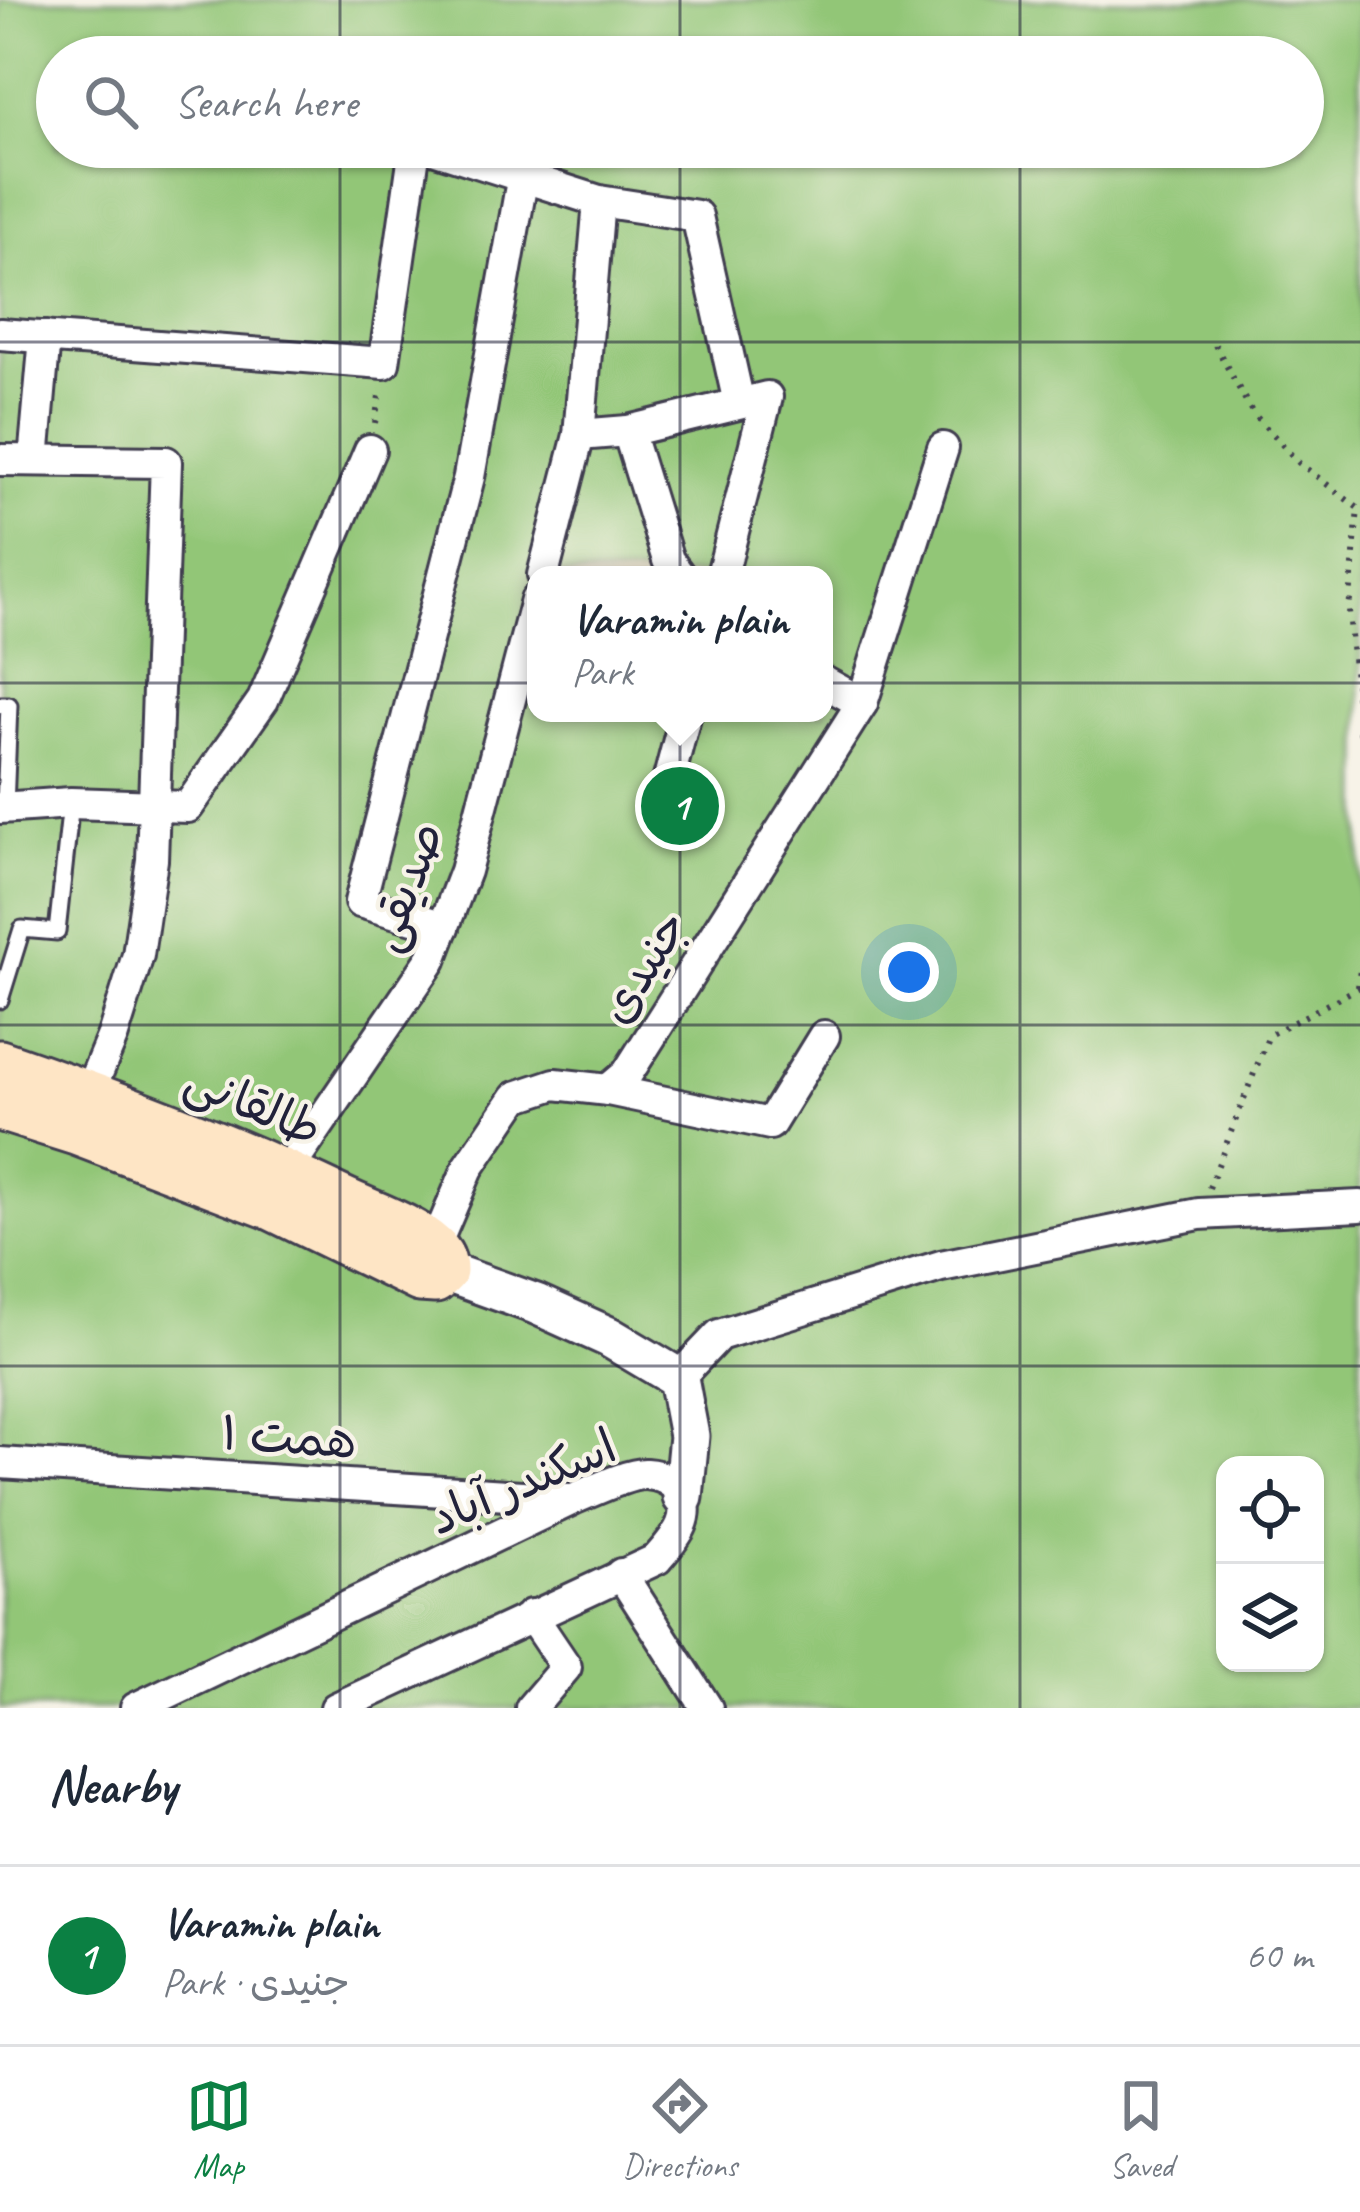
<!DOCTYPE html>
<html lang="en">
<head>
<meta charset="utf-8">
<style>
	body { margin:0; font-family:Caveat,"Playpen Sans Arabic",sans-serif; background:#f6f6f7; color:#1f2937 }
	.controls { position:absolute; right:36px; bottom:36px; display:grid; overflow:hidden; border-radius:24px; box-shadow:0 3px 9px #0004 }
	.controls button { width:108px; height:108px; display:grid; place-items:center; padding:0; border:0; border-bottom:3px solid #e0e1e3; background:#fff; color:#1f2937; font:60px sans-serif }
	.you { position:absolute; left:909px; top:972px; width:42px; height:42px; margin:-30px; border:9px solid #fff; border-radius:50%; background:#1a73e8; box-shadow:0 0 0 18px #1a73e833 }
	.badge { display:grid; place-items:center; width:78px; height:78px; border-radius:50%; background:#0b8043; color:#fff; font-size:39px; font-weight:700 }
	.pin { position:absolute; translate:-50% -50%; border:6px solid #fff; box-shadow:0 3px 12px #0006 }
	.popup { position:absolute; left:527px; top:566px; width:306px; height:156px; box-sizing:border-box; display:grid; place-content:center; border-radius:24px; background:#fff; filter:drop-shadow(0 3px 9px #0005); font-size:39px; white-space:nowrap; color:#747a83 }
	.popup b { font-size:45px; color:#1f2937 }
	.popup::after { content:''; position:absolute; left:50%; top:100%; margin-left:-24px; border:24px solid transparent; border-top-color:#fff }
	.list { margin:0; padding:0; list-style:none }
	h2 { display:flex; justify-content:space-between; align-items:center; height:156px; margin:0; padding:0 48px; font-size:51px }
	h2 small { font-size:39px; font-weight:400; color:#747a83 }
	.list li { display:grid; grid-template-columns:78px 1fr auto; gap:36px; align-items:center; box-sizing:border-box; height:180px; padding:0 48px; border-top:3px solid #e0e1e3 }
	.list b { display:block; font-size:45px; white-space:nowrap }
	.list p { margin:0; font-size:39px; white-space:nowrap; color:#747a83 }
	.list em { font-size:39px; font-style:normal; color:#747a83 }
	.icon { flex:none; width:66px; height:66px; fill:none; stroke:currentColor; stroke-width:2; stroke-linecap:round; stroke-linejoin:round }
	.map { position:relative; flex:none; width:1360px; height:1708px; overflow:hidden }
	.search { position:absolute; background:#fff; box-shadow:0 3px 9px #0004; left:36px; right:36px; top:36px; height:132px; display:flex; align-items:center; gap:30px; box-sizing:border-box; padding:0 42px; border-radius:66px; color:#747a83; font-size:45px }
	.sheet { height:336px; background:#fff }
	nav { display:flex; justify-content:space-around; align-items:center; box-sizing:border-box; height:168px; border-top:3px solid #e0e1e3; background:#fff; font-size:33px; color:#747a83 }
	nav a { display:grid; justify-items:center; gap:6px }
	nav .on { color:#0b8043 }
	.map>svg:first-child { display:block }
</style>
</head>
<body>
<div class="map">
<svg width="1360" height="1708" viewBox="0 0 1360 1708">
	<rect width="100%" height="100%" fill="#f7f3e8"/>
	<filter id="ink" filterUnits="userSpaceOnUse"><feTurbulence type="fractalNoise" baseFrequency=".00833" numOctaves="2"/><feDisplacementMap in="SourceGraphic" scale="24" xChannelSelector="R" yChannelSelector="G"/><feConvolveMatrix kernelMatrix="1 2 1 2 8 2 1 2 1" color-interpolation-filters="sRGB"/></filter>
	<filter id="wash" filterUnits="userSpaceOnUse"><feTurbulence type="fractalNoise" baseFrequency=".004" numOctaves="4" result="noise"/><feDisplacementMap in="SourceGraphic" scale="48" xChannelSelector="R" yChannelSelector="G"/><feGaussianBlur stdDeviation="2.7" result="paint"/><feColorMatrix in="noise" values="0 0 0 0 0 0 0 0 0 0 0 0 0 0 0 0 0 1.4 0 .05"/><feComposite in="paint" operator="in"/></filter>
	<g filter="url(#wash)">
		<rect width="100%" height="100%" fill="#ede0bf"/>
		<path fill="#92c677" stroke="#5a7459" stroke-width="3" fill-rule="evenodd" d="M0,0H1360V1708H0ZM57,57H1303V147H57ZM536,575H824V713H536ZM1225,1465H1315V1663H1225Z"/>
	</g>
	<g filter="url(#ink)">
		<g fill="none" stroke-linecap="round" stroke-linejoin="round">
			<g stroke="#403e4f" stroke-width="21">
				<g id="service">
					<polyline points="0,705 9,705 5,807"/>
					<polyline points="0,1000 22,929 57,932 71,803"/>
				</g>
			</g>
			<g stroke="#403e4f" stroke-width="36">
				<g id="minor">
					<polyline points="430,147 599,201 697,216 739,403"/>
					<polyline points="0,334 384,363 415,147"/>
					<polyline points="628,431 668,560 679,575"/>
					<polyline points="579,435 628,431 767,397 722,575"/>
					<polyline points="0,460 166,462 152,860 138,955 113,1035 89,1093"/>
					<polyline points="34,460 45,337"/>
					<polyline points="543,575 579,435 599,201"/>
					<polyline points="824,682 862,703"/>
					<polyline points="663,801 686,713"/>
					<polyline points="0,808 71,803 188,807 263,700 370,450"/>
					<polyline points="444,927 360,902 469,477 523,175"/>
					<polyline points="608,1090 770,1124 824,1036"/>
					<polyline points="286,1173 431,960 465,871 536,600"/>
					<polyline points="434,1248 468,1168 516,1097 555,1084 608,1090 627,1074 862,703 943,448"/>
					<polyline points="678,1378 719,1335 941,1266 1199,1214 1360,1206"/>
					<polyline points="0,1463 569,1499"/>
					<polyline points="621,1574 707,1708"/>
					<path d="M136,1708L573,1499C591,1492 628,1473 646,1474C660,1475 672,1480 679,1491C695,1518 674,1539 657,1559L336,1708"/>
					<polyline points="531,1708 566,1667 531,1615"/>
				</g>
			</g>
			<g stroke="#403e4f" stroke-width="45">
				<polyline id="tertiary" points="444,1271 536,1304 609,1337 678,1378 689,1436 683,1497"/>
			</g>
			<g stroke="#403e4f" stroke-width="51">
				<path id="secondary" d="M0,1063C116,1103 232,1147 343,1200C372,1214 410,1226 433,1247C441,1254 444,1261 444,1271L435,1280L420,1279L270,1206L76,1132L0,1108"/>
			</g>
			<g stroke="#403e4f" stroke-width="6" stroke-dasharray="3 9" stroke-linecap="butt">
				<polyline points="1215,345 1252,412 1299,463 1358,508 1349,611 1360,740"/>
				<polyline points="375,423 380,389"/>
				<polyline points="1358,987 1360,968"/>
				<polyline points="1209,1188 1269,1035 1360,987"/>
			</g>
			<use href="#service" stroke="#fff" stroke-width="15"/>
			<use href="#minor" stroke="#fff" stroke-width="30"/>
			<use href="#tertiary" stroke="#fff" stroke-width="39"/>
			<use href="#secondary" stroke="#fee5c5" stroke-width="45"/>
		</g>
	</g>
	<path fill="none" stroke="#22223b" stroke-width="3" stroke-opacity="0.55" d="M340,0V57M680,0V57M1020,0V57M340,147V1708M680,147V1708M1020,147V1708M0,342H1360M0,683H1360M0,1025H1360M0,1366H1360"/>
	<g text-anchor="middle" stroke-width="9" stroke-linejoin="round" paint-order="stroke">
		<g font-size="48" fill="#22223b" stroke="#f7f3e8">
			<text transform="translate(404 886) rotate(-69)" y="17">صدیقی</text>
			<text transform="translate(642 966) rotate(-58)" y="17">جنیدی</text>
			<text transform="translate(254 1103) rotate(23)" y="17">طالقانی</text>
			<text transform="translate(289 1436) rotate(4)" y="17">همت ۱</text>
			<text transform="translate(522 1481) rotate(-23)" y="17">اسکندر آباد</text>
		</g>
	</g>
</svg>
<div class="controls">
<button><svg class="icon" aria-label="locate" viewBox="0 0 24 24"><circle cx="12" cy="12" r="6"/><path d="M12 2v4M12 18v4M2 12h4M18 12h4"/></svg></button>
<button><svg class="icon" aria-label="layers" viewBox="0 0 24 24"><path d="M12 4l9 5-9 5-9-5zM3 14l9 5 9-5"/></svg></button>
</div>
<div class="you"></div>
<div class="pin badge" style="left:680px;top:806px">1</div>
<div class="popup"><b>Varamin plain</b>Park</div>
<div class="search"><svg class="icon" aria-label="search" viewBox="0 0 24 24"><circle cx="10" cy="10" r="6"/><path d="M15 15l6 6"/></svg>Search here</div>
</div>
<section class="sheet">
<h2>Nearby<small></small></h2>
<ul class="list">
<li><span class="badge">1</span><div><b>Varamin plain</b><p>Park · جنیدی</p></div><em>60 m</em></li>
</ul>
</section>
<nav>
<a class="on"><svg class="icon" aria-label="map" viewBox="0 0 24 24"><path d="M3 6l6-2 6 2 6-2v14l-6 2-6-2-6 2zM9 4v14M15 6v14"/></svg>Map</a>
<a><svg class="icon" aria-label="directions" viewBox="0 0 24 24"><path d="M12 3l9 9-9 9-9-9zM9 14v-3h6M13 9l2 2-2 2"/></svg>Directions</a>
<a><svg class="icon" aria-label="saved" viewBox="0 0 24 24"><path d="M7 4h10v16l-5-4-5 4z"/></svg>Saved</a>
</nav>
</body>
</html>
